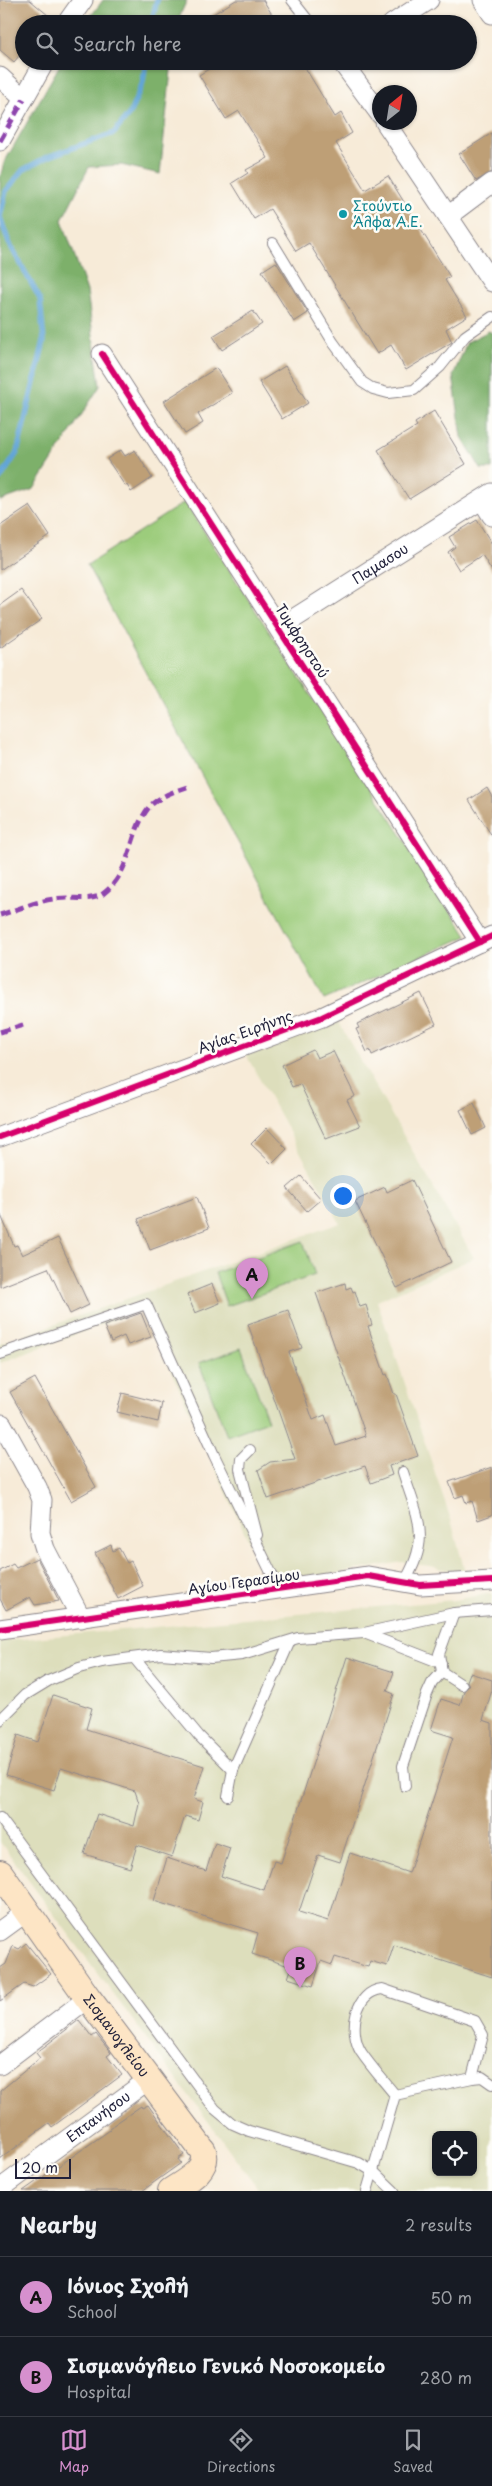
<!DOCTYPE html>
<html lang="en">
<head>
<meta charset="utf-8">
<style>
	body { margin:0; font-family:"Playpen Sans",sans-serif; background:#20242c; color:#f1f3f6 }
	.controls { position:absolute; right:15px; bottom:15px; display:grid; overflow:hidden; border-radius:8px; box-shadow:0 1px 4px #0004 }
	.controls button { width:45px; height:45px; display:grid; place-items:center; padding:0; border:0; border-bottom:1px solid #363941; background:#171b24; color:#f1f3f6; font:25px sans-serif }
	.compass { position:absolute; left:372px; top:85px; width:45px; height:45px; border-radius:50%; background:#171b24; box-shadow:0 1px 4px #0004; rotate:30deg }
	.scale { position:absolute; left:15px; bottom:12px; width:56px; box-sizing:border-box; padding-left:5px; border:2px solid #22223b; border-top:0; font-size:14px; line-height:18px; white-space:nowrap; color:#22223b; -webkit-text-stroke:4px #fdfcf7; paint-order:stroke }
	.you { position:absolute; left:342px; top:1195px; width:18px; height:18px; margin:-12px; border:4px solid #fff; border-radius:50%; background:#1a73e8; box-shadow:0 0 0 8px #1a73e833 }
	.badge { display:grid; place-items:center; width:32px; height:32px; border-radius:50%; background:#d690ce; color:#111; font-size:16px; font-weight:700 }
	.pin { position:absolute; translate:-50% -41px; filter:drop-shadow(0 1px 2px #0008) }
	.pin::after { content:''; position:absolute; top:26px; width:18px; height:15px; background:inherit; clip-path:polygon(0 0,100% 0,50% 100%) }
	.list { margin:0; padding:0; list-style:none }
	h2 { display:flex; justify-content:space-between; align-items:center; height:65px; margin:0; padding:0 20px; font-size:21px }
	h2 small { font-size:16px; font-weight:400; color:#9ea1a6 }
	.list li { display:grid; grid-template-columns:32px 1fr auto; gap:15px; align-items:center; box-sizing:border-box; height:80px; padding:0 20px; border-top:1px solid #363941 }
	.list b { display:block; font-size:19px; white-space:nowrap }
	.list p { margin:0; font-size:16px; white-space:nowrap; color:#9ea1a6 }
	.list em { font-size:16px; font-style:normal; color:#9ea1a6 }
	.icon { flex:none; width:28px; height:28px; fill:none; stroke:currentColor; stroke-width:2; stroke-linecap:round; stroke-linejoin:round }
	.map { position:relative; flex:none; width:492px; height:2191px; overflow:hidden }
	.search { position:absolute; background:#171b24; box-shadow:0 1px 4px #0004; left:15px; right:15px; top:15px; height:55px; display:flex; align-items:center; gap:12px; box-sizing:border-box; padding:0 18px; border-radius:28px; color:#9ea1a6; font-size:19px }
	.sheet { height:225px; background:#171b24 }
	nav { display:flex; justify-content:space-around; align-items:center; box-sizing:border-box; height:70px; border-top:1px solid #363941; background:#171b24; font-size:14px; color:#9ea1a6 }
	nav a { display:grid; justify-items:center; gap:2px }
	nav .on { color:#d690ce }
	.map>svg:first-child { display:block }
</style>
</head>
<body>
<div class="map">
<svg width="492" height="2191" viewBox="0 0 492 2191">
	<rect width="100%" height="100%" fill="#fdfcf7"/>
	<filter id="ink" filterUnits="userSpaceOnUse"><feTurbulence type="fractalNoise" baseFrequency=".02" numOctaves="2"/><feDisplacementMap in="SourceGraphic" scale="10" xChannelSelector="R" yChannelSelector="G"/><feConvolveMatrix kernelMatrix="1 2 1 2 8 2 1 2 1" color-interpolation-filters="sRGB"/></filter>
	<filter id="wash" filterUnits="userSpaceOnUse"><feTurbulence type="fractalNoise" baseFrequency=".0096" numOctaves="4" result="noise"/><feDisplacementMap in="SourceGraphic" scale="20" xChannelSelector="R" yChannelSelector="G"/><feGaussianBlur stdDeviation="1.12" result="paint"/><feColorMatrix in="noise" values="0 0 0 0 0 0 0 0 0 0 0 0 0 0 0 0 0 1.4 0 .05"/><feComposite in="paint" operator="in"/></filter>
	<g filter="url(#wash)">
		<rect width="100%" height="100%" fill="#f7ebd8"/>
		<g fill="#dddebc" fill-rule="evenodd">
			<polygon points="337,1020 474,1258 377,1301 451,1520 466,1576 436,1567 402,1562 315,1577 264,1575 143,1309 0,1363 0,1344 340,1223 245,1053"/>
			<path d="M492,1593V2191H260L0,1842V1641L455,1600ZM436,2135H473V2172H436Z"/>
		</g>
		<g fill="#9ccc7b" stroke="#5f775b">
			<polygon points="185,502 467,936 324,1000 87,565"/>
			<polygon points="303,1241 315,1275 227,1306 215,1273"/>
			<polygon points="241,1348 268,1421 227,1436 199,1363"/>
		</g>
		<g fill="#7db06b" stroke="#506953">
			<polygon points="103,0 187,0 176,24 85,24"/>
			<polygon points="62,61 172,61 160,174 121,165 89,167 62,220 87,291 100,386 34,489 0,501 0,178 4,163"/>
			<polygon points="489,331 492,333 492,469 481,469 462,437 453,376 467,342"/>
		</g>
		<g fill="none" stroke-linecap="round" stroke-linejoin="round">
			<g stroke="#62a5d6" stroke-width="5.5">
				<polyline points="151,24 157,0"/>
				<polyline points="0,479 17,453 44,341 40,299 9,243 0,217 6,191 23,170 47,157 114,133 130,113 143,82 146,61"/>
			</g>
		</g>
		<g id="blocks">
			<g fill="#be9f76">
				<polygon points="0,0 30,0 55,21 55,24 24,24 24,50 14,62 0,50"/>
				<polygon points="236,0 263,0 278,24 197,24"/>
				<polygon points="209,61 301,61 335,117 341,113 352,133 336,143 365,190 388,176 450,277 445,280 467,316 446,329 452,342 406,370 391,345 377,354 309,243 296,251 270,209 254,219 232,183 248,173 246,170 268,158 239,111 226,119 199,75 212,67"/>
				<polygon points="492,133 492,172 476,181 459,154"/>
				<polygon points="276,262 308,313 294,322 262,271"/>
				<polygon points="253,311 262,324 222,350 213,336"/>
				<polygon points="285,366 308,403 282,419 259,382"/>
				<polygon points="216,368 232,393 198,414 203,423 185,434 164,401"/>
				<polygon points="434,411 466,464 409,499 378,450 417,426 415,423"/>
				<polygon points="121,450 125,456 135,450 152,478 131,492 127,485 125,486 107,459"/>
				<polygon points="30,506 50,536 0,570 0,526"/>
				<polygon points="477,520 492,544 492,571 482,555 459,570 448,552 455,547 449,537"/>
				<polygon points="21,590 42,619 0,648 0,605"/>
				<polygon points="487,788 492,797 492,836 469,800"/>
				<polygon points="421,993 436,1024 372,1055 370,1050 367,1052 356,1029 359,1028 357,1024"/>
				<polygon points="313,1050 317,1058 333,1051 355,1096 347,1100 360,1126 326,1139 300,1084 292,1087 282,1065"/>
				<polygon points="474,1103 486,1128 472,1135 460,1110"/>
				<polygon points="267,1128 287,1149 272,1164 251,1144"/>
				<polygon points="301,1176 321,1199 307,1211 287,1188"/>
				<polygon points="412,1180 451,1262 397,1288 355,1201 385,1187 387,1192"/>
				<polygon points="197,1197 209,1228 150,1250 138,1219"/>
				<polygon points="0,1213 14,1246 17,1245 22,1255 58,1238 89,1305 70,1314 48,1268 0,1287"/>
				<polygon points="345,1283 346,1289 351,1287 353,1292 355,1291 360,1307 366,1305 372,1325 368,1326 372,1338 385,1375 387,1374 394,1394 396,1394 418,1456 389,1466 392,1475 371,1483 365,1466 268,1499 258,1470 270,1462 295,1459 248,1324 288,1310 302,1348 289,1352 313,1420 325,1415 336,1446 366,1436 316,1293"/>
				<polygon points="212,1284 220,1303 195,1313 187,1294"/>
				<polygon points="141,1313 151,1337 128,1345 124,1336 111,1342 104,1326"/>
				<polygon points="35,1378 96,1487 71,1501 10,1392"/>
				<polygon points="122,1393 162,1403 158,1422 117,1412"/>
				<polygon points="492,1467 492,1515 478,1520 472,1501 466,1503 463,1495 455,1498 449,1482"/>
				<polygon points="111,1545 113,1551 119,1548 127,1563 131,1561 143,1586 118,1599 95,1553"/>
				<polygon points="37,1558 59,1601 35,1605 30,1597 6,1610 0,1599 0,1571 13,1564 16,1568"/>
				<polygon points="347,1657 394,1672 387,1691 394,1694 340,1862 318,1855 299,1912 328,1921 350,1853 409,1873 453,1737 431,1730 441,1699 460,1705 464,1691 469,1686 467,1681 470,1673 492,1680 492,1690 483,1720 492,1723 492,1977 394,1945 387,1966 370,1961 368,1967 335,1957 332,1965 321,1961 313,1986 288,1978 292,1967 252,1954 258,1933 154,1901 167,1858 206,1871 215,1843 230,1848 221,1876 264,1890 274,1861 281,1863"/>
				<polygon points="53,1695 92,1708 86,1729 204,1766 194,1799 203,1802 198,1820 185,1816 172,1857 137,1845 130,1868 84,1854 97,1814 134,1826 139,1803 135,1791 61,1768 54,1790 6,1775 18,1735 38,1742"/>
				<polygon points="26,1943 51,1974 33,1987 24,1984 0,2001 0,1968 6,1964 13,1946 19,1949"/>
				<polygon points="79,2020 92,2037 96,2034 111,2053 107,2056 122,2075 52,2127 49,2123 0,2159 0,2091 40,2058 36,2053"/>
				<polygon points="148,2105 184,2155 178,2159 181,2163 142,2191 23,2191 110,2130 109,2128 141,2106 142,2108"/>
			</g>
		</g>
	</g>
	<g filter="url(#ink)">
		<use href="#blocks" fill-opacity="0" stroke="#8c868a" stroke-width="1"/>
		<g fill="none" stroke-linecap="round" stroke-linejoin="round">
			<g stroke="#8c868a" stroke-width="12">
				<g id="lane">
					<polyline points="292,0 311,24"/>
					<polyline points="273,243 333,342 362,382 373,389 388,393 414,390 440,367 465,336 492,317"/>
					<polyline points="0,1354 146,1304 214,1455 279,1589"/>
					<polyline points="250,1450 241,1459 240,1469 257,1535"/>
					<path d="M403,1472C418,1519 432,1538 403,1584"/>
					<polyline points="454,1613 439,1654 442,1672 462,1685"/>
					<polyline points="364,1633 441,1663"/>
					<polyline points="135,1659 199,1736 233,1770"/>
					<polyline points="0,1720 25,1695 48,1681 79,1668 102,1662 161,1654 211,1658 242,1655 298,1638 364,1633 454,1613 492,1610"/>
					<polyline points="405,1786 403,1766 427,1694 432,1683 442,1672"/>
					<polyline points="228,1796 233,1770 290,1641"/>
					<polyline points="0,1818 215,2109 233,2124 249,2131 359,2163 374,2172 394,2191"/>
					<polyline points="472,2078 482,2077 492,2084"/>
					<path d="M367,2191L395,2095L472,2078L483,2035L475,2021L382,1989C355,1992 348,2031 361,2052C371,2067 384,2081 395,2095"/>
				</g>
			</g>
			<g stroke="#8c868a" stroke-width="21">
				<g id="street">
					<polyline points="483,0 492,14"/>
					<polyline points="66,24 83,0"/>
					<polyline points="392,24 429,0"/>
					<polyline points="341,61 380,114"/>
					<polyline points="0,77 24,99"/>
					<polyline points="385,122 492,282"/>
					<polyline points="0,141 45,61"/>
					<polyline points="448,216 492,183"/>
					<polyline points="102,354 480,942"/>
					<polyline points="482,500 492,516"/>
					<path id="s1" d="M279,628L492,493"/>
					<polyline points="0,1137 322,1017 492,936"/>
					<polyline points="2,1424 37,1487 42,1500 40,1533 45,1549 81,1618"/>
					<polyline points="0,1629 368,1576 420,1585 492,1581"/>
					<polyline points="0,1931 26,1912"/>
					<polyline points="0,2065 88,1998"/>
					<path id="s2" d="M0,2189L148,2080"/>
				</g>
			</g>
			<g stroke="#8c868a" stroke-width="28">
				<g id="secondary">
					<path id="s3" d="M0,1873L88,1998L203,2151C210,2170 184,2182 171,2191"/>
				</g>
			</g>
			<use href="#lane" stroke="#fff" stroke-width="10"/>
			<use href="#street" stroke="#fff" stroke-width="19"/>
			<use href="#secondary" stroke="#fde5c5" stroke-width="26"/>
			<g stroke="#8e44ad" stroke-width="5" stroke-dasharray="10 5" stroke-linecap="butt">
				<polyline points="0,141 24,99"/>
				<path d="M0,915C22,908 43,898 67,898C79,898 94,901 104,893C133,871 128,832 150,806C160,796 175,791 187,787"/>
				<polyline points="0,1032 23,1025"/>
			</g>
			<g stroke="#fdfcf7" stroke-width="9">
				<g id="cycleway">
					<polyline points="102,354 480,942"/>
					<polyline points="0,1137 322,1017 492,936"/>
					<polyline points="0,1629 368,1576 420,1585 492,1581"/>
				</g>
			</g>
			<use href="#cycleway" stroke="#d6006c" stroke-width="6"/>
		</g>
	</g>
	<circle fill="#0f9aa8" stroke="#fdfcf7" stroke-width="2" cx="343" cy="214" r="5"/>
	<g text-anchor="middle" stroke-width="5" stroke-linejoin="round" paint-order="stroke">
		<g font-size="14" fill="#0d838f" stroke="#fdfcf7" text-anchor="start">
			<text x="353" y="211">Στούντιο<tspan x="353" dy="16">Άλφα Α.Ε.</tspan></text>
		</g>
		<g font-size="14" fill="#22223b" stroke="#fdfcf7">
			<text dy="5" stroke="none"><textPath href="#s1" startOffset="120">Παμασου</textPath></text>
			<text transform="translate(302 641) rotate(57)" y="5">Τυμφρηστού</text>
			<text transform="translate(245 1032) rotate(-20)" y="5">Αγίας Ειρήνης</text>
			<text transform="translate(244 1582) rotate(-8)" y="5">Αγίου Γερασίμου</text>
			<text dy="5" stroke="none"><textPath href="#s3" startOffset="200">Σισμανογλείου</textPath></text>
			<text dy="5" stroke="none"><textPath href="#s2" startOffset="122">Επτανήσου</textPath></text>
		</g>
	</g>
</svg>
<div class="controls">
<button><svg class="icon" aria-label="locate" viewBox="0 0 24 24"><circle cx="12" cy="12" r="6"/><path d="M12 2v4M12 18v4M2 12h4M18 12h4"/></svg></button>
</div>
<svg class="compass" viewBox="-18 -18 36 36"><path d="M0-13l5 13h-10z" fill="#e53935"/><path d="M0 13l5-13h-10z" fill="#9ea1a6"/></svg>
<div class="scale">20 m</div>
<div class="you"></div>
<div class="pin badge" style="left:252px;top:1299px">A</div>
<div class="pin badge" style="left:300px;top:1988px">B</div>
<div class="search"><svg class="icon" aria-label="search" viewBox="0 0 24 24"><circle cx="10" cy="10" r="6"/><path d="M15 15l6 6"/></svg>Search here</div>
</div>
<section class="sheet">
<h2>Nearby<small>2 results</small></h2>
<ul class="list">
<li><span class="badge">A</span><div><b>Ιόνιος Σχολή</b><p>School</p></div><em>50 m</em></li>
<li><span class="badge">B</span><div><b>Σισμανόγλειο Γενικό Νοσοκομείο</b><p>Hospital</p></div><em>280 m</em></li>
</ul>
</section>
<nav>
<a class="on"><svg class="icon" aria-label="map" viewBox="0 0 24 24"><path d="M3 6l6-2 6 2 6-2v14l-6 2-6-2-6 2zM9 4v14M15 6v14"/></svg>Map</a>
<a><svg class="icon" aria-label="directions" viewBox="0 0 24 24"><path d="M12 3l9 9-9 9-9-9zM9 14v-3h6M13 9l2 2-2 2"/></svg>Directions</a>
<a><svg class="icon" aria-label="saved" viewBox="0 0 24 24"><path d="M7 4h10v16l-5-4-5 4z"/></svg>Saved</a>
</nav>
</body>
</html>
